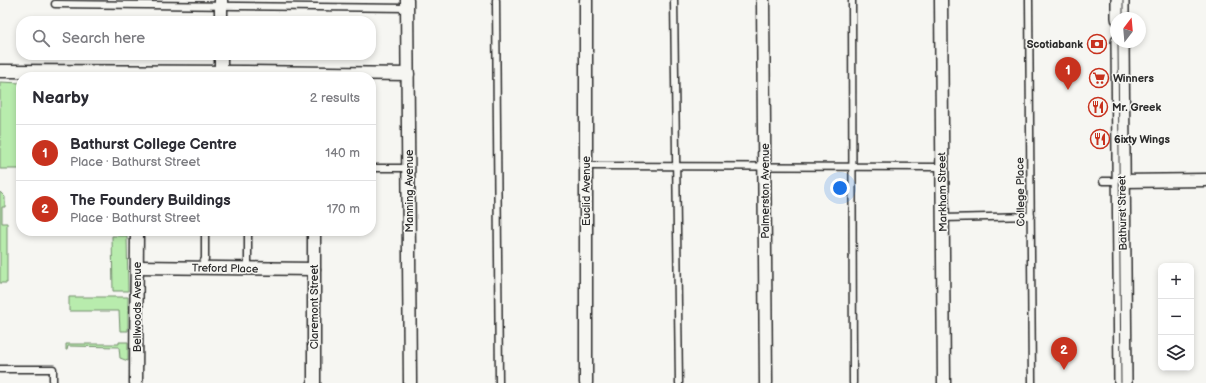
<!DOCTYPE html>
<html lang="en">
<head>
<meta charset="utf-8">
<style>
	body { margin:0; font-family:"Balsamiq Sans",sans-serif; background:#f7f7f7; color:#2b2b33 }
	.controls { position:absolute; right:12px; bottom:12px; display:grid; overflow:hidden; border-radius:8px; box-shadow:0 2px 6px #0003 }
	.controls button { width:36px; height:36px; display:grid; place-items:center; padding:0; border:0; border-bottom:1px solid #e1e1e2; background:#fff; color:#2b2b33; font:20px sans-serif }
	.compass { position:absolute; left:1110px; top:12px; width:36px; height:36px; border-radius:50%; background:#fff; box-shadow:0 2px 6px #0003; rotate:16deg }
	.you { position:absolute; left:840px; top:188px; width:14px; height:14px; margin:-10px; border:3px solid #fff; border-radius:50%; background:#1a73e8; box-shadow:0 0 0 6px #1a73e833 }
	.badge { display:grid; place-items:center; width:26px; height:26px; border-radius:50%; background:#c8321e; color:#fff; font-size:13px; font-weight:700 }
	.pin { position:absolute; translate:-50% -33px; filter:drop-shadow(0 1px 2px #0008) }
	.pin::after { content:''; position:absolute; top:21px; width:14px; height:12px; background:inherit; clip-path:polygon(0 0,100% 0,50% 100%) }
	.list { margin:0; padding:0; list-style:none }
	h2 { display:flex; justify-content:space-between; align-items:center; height:52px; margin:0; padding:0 16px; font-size:17px }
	h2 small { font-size:13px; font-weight:400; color:#7c7c81 }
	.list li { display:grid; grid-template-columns:26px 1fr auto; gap:12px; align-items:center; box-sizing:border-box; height:56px; padding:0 16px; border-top:1px solid #e1e1e2 }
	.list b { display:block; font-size:15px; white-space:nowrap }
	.list p { margin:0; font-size:13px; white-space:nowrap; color:#7c7c81 }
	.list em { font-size:13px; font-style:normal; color:#7c7c81 }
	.icon { flex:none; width:22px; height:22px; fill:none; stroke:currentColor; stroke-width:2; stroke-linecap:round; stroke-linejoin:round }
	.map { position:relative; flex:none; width:1206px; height:383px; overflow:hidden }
	.search { position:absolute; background:#fff; box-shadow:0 2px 6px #0003; left:16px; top:16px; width:360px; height:44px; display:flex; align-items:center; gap:10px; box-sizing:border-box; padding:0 14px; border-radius:16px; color:#7c7c81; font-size:15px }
	.panel { position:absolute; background:#fff; box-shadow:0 2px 6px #0003; left:16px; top:72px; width:360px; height:164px; border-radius:16px }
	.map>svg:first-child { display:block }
</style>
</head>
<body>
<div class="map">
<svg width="1206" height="383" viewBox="0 0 1206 383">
	<rect width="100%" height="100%" fill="#f6f6f2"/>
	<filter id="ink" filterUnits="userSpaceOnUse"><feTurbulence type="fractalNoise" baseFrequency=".025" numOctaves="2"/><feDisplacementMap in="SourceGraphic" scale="8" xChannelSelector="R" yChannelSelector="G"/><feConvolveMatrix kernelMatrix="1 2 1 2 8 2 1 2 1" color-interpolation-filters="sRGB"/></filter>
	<g filter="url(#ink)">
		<g fill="#b8ecad" stroke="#728c6c">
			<polygon points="0,82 21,83 21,169 0,169"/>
			<polygon points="0,192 5,197 5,207 2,207 2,223 7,223 7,283 0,283"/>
			<polygon points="112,236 127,236 128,291 113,291"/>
			<polygon points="69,297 128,297 128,331 120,331 119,311 69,311"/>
			<polygon points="119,342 128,342 128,361 120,358 119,347 68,346 67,350 66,350 66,344 119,344"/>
		</g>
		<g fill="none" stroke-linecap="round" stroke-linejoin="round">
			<g stroke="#2b2b2b" stroke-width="9">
				<g id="service">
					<polyline points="496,0 499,383"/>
					<polyline points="674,0 679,383"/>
					<polyline points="852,0 853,383"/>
					<polyline points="1029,0 1032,383"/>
					<polyline points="55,4 408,8"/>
					<polyline points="586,166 942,167"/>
					<polyline points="371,168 409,168"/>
					<polyline points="1103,181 1120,181"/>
					<polyline points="943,218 1031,216"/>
					<polyline points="200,268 205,259 205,231"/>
					<polyline points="248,268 248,231"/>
					<polyline points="0,369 53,369 53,383"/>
				</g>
			</g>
			<g stroke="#2b2b2b" stroke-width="15">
				<g id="minor">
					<polyline points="407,0 410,383"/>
					<polyline points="586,0 586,383"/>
					<polyline points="763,0 766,383"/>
					<polyline points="941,0 944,383"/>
					<polyline points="221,21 221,0"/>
					<polyline points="221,55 221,72"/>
					<polyline points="0,71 247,72 408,74"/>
					<polyline points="1122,181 1206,180"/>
					<polyline points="314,231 314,383"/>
					<polyline points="137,267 314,269"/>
					<polyline points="136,383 137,231"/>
				</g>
			</g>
			<g stroke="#2b2b2b" stroke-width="20">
				<g id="secondary">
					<polyline points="1120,0 1120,18"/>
					<polyline points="1120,42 1123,383"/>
				</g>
			</g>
			<use href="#service" stroke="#f6f6f2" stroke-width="6"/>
			<use href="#minor" stroke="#f6f6f2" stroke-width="12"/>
			<use href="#secondary" stroke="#f6f6f2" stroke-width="17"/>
			<g stroke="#2b2b2b" stroke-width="1">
				<polyline points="1123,0 1123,18"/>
				<polyline points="1118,42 1121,383"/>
			</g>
		</g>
	</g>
	<defs>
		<g id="bank-ring" transform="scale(1)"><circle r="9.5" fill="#f6f6f2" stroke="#c8321e" stroke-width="1.5"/><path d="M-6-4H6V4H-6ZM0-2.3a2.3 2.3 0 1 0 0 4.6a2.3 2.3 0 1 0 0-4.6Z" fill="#c8321e"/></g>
		<g id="supermarket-ring" transform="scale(1)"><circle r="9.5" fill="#f6f6f2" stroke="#c8321e" stroke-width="1.5"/><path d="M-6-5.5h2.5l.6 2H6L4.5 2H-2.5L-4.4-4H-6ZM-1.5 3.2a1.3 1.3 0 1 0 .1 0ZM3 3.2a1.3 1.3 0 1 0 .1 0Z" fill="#c8321e"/></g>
		<g id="restaurant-ring" transform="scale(1)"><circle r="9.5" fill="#f6f6f2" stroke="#c8321e" stroke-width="1.5"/><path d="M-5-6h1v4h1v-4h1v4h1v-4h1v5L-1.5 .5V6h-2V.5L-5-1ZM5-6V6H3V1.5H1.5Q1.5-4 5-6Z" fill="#c8321e"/></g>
	</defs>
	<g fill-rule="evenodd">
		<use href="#bank-ring" x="1097" y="44"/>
		<use href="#supermarket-ring" x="1099" y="78"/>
		<use href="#restaurant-ring" x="1098" y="107"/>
		<use href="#restaurant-ring" x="1100" y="139"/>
	</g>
	<g text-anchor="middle" stroke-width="3" stroke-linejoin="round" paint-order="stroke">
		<g font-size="11" font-weight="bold" fill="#2b2b2b" stroke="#f6f6f2" text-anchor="start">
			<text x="1083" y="48" text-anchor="end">Scotiabank</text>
			<text x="1113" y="82">Winners</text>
			<text x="1112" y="111">Mr. Greek</text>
			<text x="1114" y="143">6ixty Wings</text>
		</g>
		<g font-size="11" fill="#2b2b2b" stroke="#f6f6f2">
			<text transform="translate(409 191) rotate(-90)" y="4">Manning Avenue</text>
			<text transform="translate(586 191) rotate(-90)" y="4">Euclid Avenue</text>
			<text transform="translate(765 191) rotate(-90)" y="4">Palmerston Avenue</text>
			<text transform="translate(942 192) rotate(-91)" y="4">Markham Street</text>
			<text transform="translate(1020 192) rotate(-91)" y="4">College Place</text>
			<text transform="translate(1122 213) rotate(-91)" y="4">Bathurst Street</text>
			<text transform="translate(225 268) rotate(1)" y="4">Treford Place</text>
			<text transform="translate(137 307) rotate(-90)" y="4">Bellwoods Avenue</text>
			<text transform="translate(314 307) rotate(-90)" y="4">Claremont Street</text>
		</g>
	</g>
</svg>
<div class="controls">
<button>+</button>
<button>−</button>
<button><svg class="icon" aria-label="layers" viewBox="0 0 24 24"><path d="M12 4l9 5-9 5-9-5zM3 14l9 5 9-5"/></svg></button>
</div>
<svg class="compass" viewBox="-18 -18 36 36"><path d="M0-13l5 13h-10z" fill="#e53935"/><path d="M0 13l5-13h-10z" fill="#7c7c81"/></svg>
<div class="you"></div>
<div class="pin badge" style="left:1068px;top:90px">1</div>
<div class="pin badge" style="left:1064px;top:370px">2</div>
<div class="search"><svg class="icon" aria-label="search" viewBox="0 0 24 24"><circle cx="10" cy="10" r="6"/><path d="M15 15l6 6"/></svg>Search here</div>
<section class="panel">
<h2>Nearby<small>2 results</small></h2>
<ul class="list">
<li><span class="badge">1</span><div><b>Bathurst College Centre</b><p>Place · Bathurst Street</p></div><em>140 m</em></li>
<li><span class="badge">2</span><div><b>The Foundery Buildings</b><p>Place · Bathurst Street</p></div><em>170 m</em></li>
</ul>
</section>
</div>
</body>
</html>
